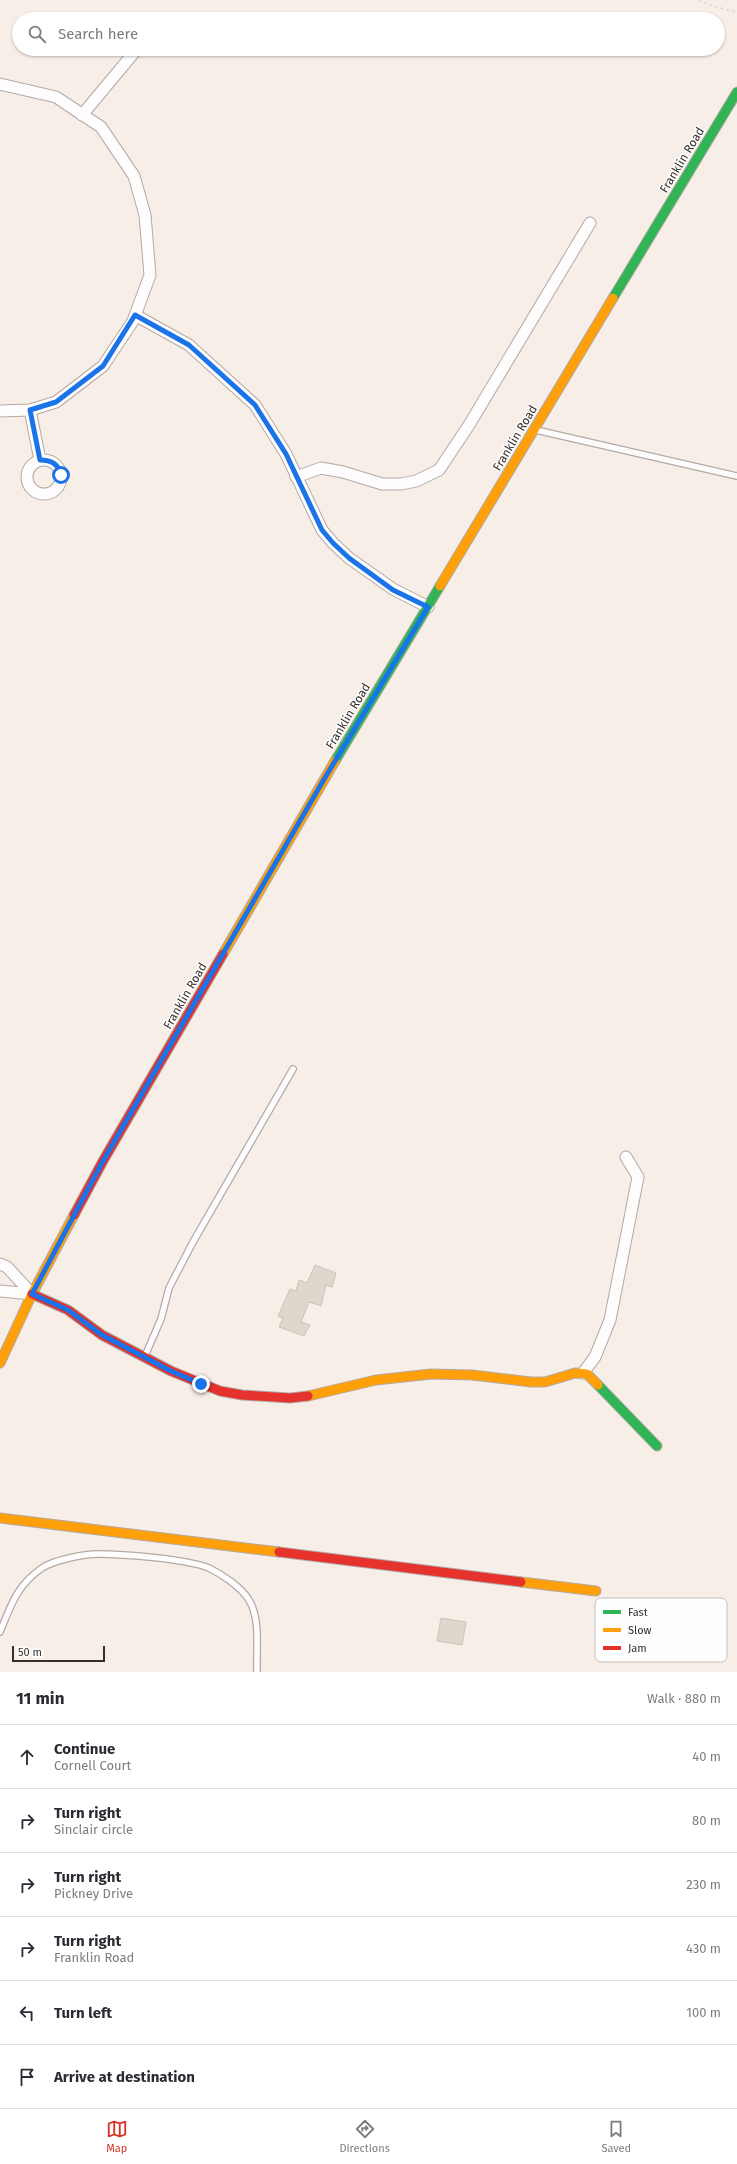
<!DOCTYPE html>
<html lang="en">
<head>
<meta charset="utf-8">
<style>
	body { margin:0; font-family:"Fira Sans",sans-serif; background:#f2f2f3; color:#2b2b33 }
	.scale { position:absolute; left:12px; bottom:10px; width:93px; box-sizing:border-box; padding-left:4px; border:2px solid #382f2a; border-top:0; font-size:11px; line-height:14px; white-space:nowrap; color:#382f2a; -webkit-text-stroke:3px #fdfefd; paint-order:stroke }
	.stop { position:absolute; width:12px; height:12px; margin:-9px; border:3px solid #1a73e8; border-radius:50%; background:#fff }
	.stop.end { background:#1a73e8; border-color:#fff; box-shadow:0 1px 4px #0008 }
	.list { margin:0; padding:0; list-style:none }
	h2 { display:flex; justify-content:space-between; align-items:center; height:52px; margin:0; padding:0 16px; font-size:17px }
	h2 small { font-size:13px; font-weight:400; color:#7c7c81 }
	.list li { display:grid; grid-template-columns:26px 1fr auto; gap:12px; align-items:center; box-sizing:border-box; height:64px; padding:0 16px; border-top:1px solid #e1e1e2 }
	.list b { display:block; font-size:15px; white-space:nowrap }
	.list p { margin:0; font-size:13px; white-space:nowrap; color:#7c7c81 }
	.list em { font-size:13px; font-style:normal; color:#7c7c81 }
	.icon { flex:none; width:22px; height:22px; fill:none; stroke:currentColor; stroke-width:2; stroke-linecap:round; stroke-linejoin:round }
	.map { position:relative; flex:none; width:737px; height:1672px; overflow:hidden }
	.search { position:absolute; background:#fff; box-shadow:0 1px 3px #0004; left:12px; right:12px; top:12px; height:44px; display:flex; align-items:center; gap:10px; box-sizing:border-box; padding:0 14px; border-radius:22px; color:#7c7c81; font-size:15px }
	.sheet { height:436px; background:#fff }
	nav { display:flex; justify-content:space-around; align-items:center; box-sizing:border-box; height:56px; border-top:1px solid #e1e1e2; background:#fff; font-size:11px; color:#7c7c81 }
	nav a { display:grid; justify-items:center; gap:2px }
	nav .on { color:#d93025 }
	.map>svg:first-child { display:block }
</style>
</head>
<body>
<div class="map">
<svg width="737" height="1672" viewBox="0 0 737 1672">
	<rect width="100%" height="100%" fill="#f8eee8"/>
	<g fill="#dfd7cb" stroke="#c9c3bb">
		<polygon points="315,1265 336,1273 332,1287 326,1285 321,1306 309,1302 301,1322 310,1325 304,1336 279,1327 283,1318 278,1316 290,1289 296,1291 299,1280 307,1283"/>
		<polygon points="441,1618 466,1622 462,1645 437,1641"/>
	</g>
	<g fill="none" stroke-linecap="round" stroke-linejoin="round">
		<g stroke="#b2aaa5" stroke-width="8">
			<g id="lane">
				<polyline points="536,430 737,476"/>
				<polyline points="145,1356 161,1319 169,1288 193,1242 293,1069"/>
				<path d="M0,1632C11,1605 17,1585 42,1568C54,1560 84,1554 98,1554C123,1554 187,1559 209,1568C223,1575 241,1587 249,1600C261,1620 256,1650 257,1672"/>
			</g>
		</g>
		<g stroke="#b2aaa5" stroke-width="13">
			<g id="street">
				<polyline points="0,84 56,97 101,127 134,176 145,215 150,275 133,321 103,366 56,402 30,410 0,411"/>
				<polyline points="82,115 137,49"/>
				<polyline points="135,315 189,345 255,405 286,454 322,530 333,543 349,558 393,589 428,607"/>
				<polyline points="30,410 40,460"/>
				<circle cx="44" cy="477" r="17"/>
				<polyline points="296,477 321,468 343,472 382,484 401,484 416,481 439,470 469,425 590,223"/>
				<polyline points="0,1264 7,1267 32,1294 0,1291"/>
				<polyline points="583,1373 595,1357 610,1320 638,1177 626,1157"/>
			</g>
		</g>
		<g stroke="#b2aaa5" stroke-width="11">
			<g id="fast">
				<polyline points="613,298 737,92"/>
				<polyline points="335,761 440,586"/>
				<polyline points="598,1385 657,1446"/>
			</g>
		</g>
		<g stroke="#b2aaa5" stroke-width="11">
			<g id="slow">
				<polyline points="440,586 613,298"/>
				<polyline points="223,954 335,761"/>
				<polyline points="0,1363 32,1294 74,1215"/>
				<polyline points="308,1396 376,1380 431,1374 472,1375 531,1382 545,1382 575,1373 587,1374 598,1385"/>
				<polyline points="0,1518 279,1552"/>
				<polyline points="521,1582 596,1591"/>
			</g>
		</g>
		<g stroke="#b2aaa5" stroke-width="11">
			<g id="jam">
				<polyline points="74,1215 103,1161 223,954"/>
				<polyline points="32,1294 68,1310 102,1335 171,1371 220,1391 242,1395 290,1398 308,1396"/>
				<polyline points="279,1552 521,1582"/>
			</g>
		</g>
		<polyline stroke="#dfdcda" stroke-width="2" stroke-dasharray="3 3" stroke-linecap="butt" points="698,0 716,7 737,12"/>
		<use href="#lane" stroke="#fefcfc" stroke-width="5.5"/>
		<use href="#street" stroke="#fefcfc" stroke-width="11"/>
		<use href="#fast" stroke="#30b455" stroke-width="9"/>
		<use href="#slow" stroke="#ff9f0a" stroke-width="9"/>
		<use href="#jam" stroke="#e5322d" stroke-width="9"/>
	</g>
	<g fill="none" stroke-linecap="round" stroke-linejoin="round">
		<path stroke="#1a73e8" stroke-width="5" d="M61,475C58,464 52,460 40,460L30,410L56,402L103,366L135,315L189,345L255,405L286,454L322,530L333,543L349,558L393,590L428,607L323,781L103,1161L32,1294L68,1310L102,1335L171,1371L201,1384"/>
	</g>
	<g text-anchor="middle" stroke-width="3" stroke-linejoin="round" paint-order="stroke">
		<g font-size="12" fill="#382f2a" stroke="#fdfefd">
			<text transform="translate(682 160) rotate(-59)" y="4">Franklin Road</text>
			<text transform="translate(515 438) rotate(-59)" y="4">Franklin Road</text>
			<text transform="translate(348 716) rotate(-59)" y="4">Franklin Road</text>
			<text transform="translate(185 996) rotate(-60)" y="4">Franklin Road</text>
		</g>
	</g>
	<rect x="595" y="1598" width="132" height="64" rx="6" fill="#fdfefd" stroke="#c2c0be" stroke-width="1"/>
	<rect x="603" y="1610" width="18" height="4" fill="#30b455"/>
	<rect x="603" y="1628" width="18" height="4" fill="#ff9f0a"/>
	<rect x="603" y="1646" width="18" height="4" fill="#e5322d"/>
	<g font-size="11" fill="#382f2a">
		<text x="628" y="1616">Fast</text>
		<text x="628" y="1634">Slow</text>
		<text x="628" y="1652">Jam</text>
	</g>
</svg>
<div class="scale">50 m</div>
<div class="stop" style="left:61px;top:475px"></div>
<div class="stop end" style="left:201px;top:1384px"></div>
<div class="search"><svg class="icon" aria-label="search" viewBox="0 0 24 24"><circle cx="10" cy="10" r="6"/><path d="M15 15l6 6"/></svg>Search here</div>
</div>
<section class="sheet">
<h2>11 min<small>Walk · 880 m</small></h2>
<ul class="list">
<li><svg class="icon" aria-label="ahead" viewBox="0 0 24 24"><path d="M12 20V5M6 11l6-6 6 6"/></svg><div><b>Continue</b><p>Cornell Court</p></div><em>40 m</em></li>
<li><svg class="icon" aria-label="right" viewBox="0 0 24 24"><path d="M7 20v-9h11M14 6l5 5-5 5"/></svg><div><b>Turn right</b><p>Sinclair circle</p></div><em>80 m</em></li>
<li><svg class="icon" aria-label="right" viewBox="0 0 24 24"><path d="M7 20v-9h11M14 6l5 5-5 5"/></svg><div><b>Turn right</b><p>Pickney Drive</p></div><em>230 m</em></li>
<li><svg class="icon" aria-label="right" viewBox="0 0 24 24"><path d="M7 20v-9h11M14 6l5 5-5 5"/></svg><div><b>Turn right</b><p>Franklin Road</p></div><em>430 m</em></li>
<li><svg class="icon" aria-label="left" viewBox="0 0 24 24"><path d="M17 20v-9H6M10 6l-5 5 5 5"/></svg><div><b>Turn left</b></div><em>100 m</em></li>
<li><svg class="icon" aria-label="arrive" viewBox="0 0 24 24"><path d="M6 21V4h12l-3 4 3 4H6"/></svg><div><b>Arrive at destination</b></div></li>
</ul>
</section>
<nav>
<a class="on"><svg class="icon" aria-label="map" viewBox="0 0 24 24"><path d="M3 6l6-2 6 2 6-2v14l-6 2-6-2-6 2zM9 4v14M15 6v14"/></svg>Map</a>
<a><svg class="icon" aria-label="directions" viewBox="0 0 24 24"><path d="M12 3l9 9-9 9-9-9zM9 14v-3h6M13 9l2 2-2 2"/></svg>Directions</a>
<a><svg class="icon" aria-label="saved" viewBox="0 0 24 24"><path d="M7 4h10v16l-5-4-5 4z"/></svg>Saved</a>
</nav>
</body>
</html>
